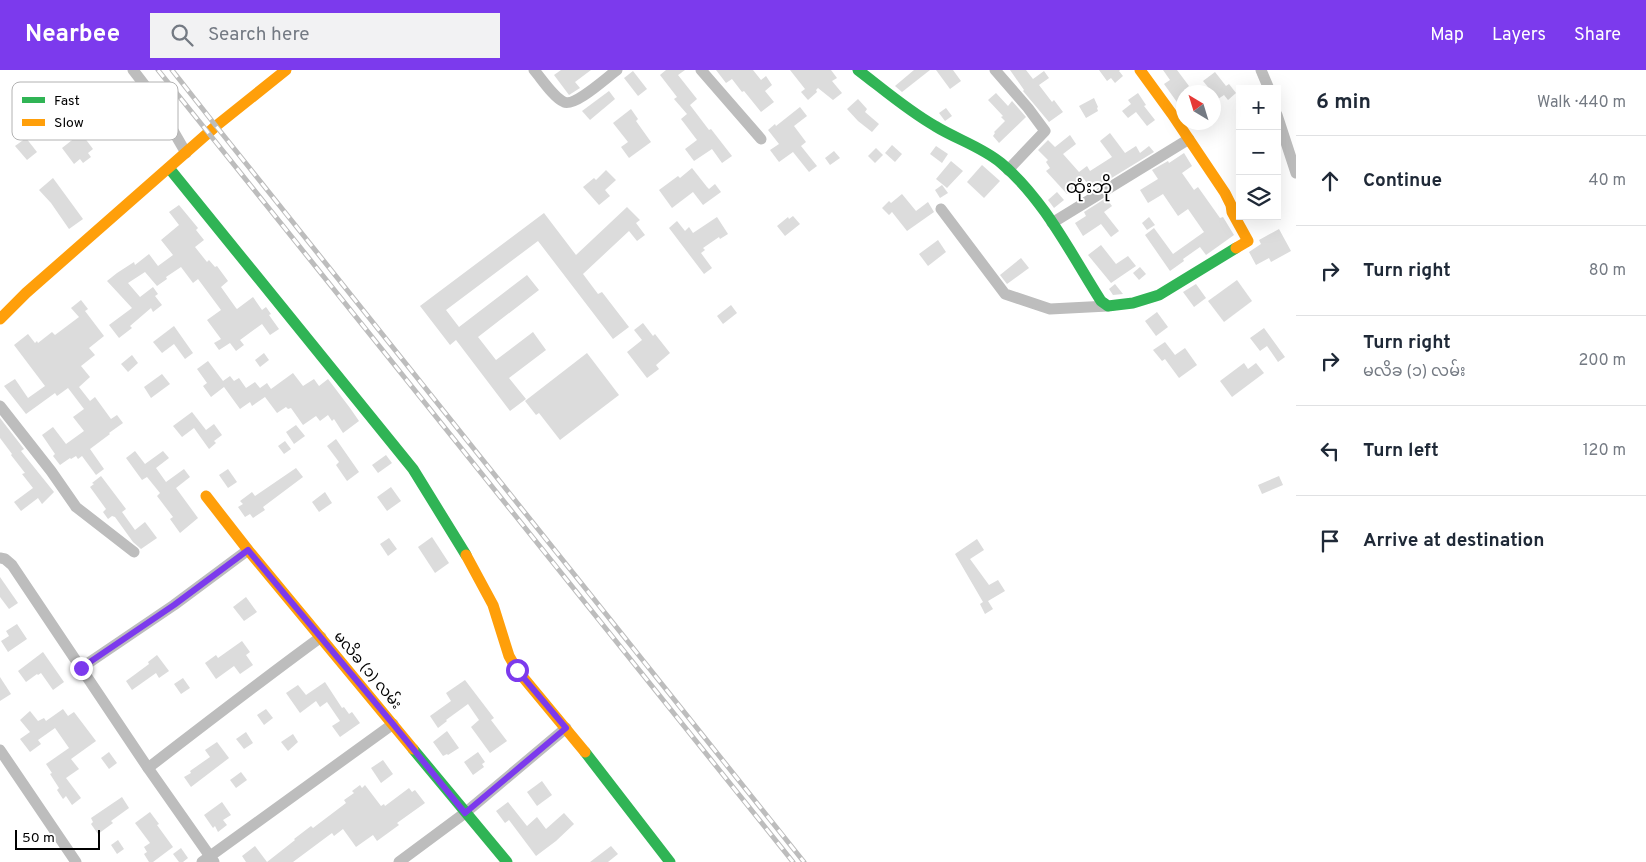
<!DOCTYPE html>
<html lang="en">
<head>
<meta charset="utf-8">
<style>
	body { margin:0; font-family:Overpass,"Noto Sans Myanmar",sans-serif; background:#f2f2f3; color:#1f2937 }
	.controls { position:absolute; right:15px; top:15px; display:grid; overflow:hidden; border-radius:0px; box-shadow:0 5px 20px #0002 }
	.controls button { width:45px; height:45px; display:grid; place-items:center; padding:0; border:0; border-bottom:1px solid #e0e1e3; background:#fff; color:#1f2937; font:25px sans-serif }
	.compass { position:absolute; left:1176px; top:15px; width:45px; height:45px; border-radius:50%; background:#fff; box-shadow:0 5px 20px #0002; rotate:322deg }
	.scale { position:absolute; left:15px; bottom:12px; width:85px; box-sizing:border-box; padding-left:5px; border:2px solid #000; border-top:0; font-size:14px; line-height:18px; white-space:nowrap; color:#000; -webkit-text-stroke:4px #fff; paint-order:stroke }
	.stop { position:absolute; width:15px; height:15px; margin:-11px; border:4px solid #7c3aed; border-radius:50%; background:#fff }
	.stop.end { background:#7c3aed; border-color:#fff; box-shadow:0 1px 5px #0008 }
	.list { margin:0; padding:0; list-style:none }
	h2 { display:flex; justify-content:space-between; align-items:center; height:65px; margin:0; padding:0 20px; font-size:21px }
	h2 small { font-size:16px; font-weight:400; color:#747a83 }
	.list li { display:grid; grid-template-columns:32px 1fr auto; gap:15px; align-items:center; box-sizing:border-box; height:90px; padding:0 20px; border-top:1px solid #e0e1e3 }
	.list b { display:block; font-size:19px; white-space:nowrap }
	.list p { margin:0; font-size:16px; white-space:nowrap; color:#747a83 }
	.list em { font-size:16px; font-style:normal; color:#747a83 }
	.icon { flex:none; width:28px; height:28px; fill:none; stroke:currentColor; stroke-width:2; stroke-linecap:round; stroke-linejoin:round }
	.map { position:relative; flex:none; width:1296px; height:792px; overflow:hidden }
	header { display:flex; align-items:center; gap:30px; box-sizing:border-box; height:70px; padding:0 25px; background:#7c3aed; color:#fff }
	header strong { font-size:24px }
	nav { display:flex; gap:28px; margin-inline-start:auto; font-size:18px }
	.search { width:350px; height:45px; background:#f2f2f3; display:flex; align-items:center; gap:12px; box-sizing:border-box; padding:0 18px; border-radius:0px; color:#747a83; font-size:19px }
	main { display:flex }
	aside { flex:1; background:#fff }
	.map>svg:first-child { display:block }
</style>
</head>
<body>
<header>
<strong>Nearbee</strong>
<div class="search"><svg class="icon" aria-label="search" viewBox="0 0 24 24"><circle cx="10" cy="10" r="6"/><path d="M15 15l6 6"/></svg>Search here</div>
<nav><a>Map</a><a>Layers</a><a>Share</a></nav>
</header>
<main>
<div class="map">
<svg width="1296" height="792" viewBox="0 0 1296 792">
	<rect width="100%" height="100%" fill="#fff"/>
	<g fill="#dcdcdc">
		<polygon points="561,0 591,0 575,12 580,18 569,25 554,5"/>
		<polygon points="666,0 685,0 678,5 697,29 690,35 709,60 711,59 732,86 722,93 712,79 694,91 685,79 697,70 681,49 687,44 674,29 677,27 660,5"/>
		<polygon points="716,0 753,0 761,10 766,6 772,15 765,21 774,32 761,42 744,21 742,22 732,9 726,13"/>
		<polygon points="790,0 831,0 837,8 832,11 842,23 833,30 818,18 816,20 817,22 808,30 801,22 805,19"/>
		<polygon points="914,0 930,0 902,22 895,16"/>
		<polygon points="936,0 953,0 961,11 950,19"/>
		<polygon points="1010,0 1026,0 1033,9 1044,1 1049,8 1039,15 1052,32 1054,30 1063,42 1049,52 1023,21 1024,20"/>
		<polygon points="1099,0 1120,0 1119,1 1123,6 1115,13 1111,8 1107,11"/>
		<polygon points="1163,0 1177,0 1189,16 1184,20 1184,42 1164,14 1170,10"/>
		<polygon points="633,1 647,19 638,26 624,8"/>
		<polygon points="1215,2 1226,16 1229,14 1236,23 1228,30 1224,25 1218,29 1203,11"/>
		<polygon points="609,21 615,29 590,50 582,41"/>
		<polygon points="996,23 1008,36 1012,31 1026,47 999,73 993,66 995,63 994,62 1005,51 1001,47 1003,46 988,30"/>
		<polygon points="1138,23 1146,35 1144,36 1155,50 1147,56 1136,42 1128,48 1122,41 1131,34 1128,30"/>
		<polygon points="1094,28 1098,37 1097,38 1098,41 1086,48 1079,36"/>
		<polygon points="858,29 867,39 865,42 879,54 872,62 858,51 847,39"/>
		<polygon points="800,37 807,46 794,56 806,72 801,76 817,96 809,102 793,82 779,92 770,80 779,74 768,60 775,54 776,56"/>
		<polygon points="946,38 952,46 945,51 939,43"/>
		<polygon points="631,39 638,49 636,51 651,72 629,88 621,77 628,72 613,53"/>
		<polygon points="81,63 93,79 88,83 91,87 83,93 80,89 74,94 62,78"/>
		<polygon points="1110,63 1125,83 1136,76 1140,83 1149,76 1154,82 1092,120 1084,109 1067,124 1046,101 1050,98 1046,92 1048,90 1038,80 1048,70 1055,77 1070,65 1076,74 1063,84 1079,102 1087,96 1090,101 1112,87 1100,71"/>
		<polygon points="26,68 37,82 27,90 15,76"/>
		<polygon points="892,75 902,84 895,92 885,83"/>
		<polygon points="936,76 948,84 942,93 930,84"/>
		<polygon points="876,78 883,85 875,93 868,86"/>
		<polygon points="834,81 840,88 830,95 825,88"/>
		<polygon points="1184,83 1192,96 1182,103 1194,120 1198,117 1220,148 1223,147 1234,165 1206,185 1200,177 1183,189 1184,191 1170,201 1145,165 1154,158 1173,184 1204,162 1188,139 1178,146 1163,124 1148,133 1140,120 1158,109 1152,100 1168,91 1169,93"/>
		<polygon points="951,91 963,101 947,118 936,109"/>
		<polygon points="982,95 1000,111 984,128 967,112"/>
		<polygon points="692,98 707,117 709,119 715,114 721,122 703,135 693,122 672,138 659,120 678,106 680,108"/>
		<polygon points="606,100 616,110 605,120 610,126 599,135 583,117 594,108 596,110"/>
		<polygon points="53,108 83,149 69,159 51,133 39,120"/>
		<polygon points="942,115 948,123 940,128 935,120"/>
		<polygon points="1057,122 1064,130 1054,138 1048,130"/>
		<polygon points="902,124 916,141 928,132 934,142 907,161 892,142 889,145 882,138 889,131 891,133"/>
		<polygon points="1106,128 1112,136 1104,142 1119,161 1111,167 1101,154 1083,166 1075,153 1086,146 1084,142"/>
		<polygon points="179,135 198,158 196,160 204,170 195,177 207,192 209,190 215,197 217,196 228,211 221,217 236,238 237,239 253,227 262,240 266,237 271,244 269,245 279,259 270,265 262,254 240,270 244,275 236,281 230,273 219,280 214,273 221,269 207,250 221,240 198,209 193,213 181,197 166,207 167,209 157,216 145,202 128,213 140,227 153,217 158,224 155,226 162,235 153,242 151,238 130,256 132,258 119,268 109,255 132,238 107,211 117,203 134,192 135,195 149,184 158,196 173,185 161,170 179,155 169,142"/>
		<polygon points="627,137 640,150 636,153 645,165 637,171 629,161 583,204 598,224 602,222 629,257 613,269 538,171 446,240 459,257 527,205 539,220 478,267 496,290 533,262 546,280 509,308 526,329 510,341 456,270 450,275 420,236 544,143 576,185"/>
		<polygon points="793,146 800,154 785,166 777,156 788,147 789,149"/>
		<polygon points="717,147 728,164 720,169 719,167 703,178 705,180 701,183 712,198 704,204 669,158 677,151 685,161 689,157 693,163"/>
		<polygon points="1149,147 1155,155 1147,160 1142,153"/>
		<polygon points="1279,159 1291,181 1271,192 1269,188 1256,195 1249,182 1261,174 1259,170"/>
		<polygon points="938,170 946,182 928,196 919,184"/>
		<polygon points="1101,175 1116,194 1128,186 1136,196 1111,213 1088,185"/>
		<polygon points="1021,188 1029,198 1007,214 1000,205"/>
		<polygon points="1140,197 1146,204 1139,210 1133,203"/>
		<polygon points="1237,210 1252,231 1224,252 1208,231"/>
		<polygon points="1115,214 1123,224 1113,225 1109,219"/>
		<polygon points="1196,214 1206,228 1194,237 1183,222"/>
		<polygon points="81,230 88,239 85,241 104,266 89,278 95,285 81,296 90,307 79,317 90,331 95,327 111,349 117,345 123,353 109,363 110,364 90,379 104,399 96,405 82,386 78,389 76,386 71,389 70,388 60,395 53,386 55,384 42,365 53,357 66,374 84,361 73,347 84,339 68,318 57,326 55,323 26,344 4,316 15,309 28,328 45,316 14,275 28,264 35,273 37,271 38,273 52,262 55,265 79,247 71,238"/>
		<polygon points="731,235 737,243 723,254 717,246"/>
		<polygon points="1157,242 1168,257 1156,266 1145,251"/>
		<polygon points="643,253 653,266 655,264 670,283 656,295 659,299 647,308 627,282 642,270 634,260"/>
		<polygon points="174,256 193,283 185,289 174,274 162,283 153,272"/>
		<polygon points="1264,258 1285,287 1278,292 1267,276 1260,281 1250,268"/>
		<polygon points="1165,272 1175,285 1185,278 1197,295 1179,308 1165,289 1162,291 1153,280"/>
		<polygon points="264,283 269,290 260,297 255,290"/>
		<polygon points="587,283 619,325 560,370 539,343 536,345 525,331"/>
		<polygon points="132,285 138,293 128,302 121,294"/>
		<polygon points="208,291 223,311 230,306 234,311 239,308 246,318 255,312 260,318 267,313 271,319 293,303 303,316 314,309 319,316 328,309 350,338 359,351 343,363 334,349 332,351 328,345 320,351 316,346 303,355 291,338 288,339 286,337 277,343 265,327 252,336 250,332 240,339 224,317 211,327 203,316 207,313 197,299"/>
		<polygon points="1244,293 1248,299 1256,293 1264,303 1232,327 1220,311"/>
		<polygon points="162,304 170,314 151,328 144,317"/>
		<polygon points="192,342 206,360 214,354 222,365 214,371 216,373 209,379 194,358 182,367 173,356"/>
		<polygon points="0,348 24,379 21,381 54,422 42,434 38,428 21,441 14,432 33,418 22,404 25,403 11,385 12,384 0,368"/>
		<polygon points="296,355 305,366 294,374 286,362"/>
		<polygon points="336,369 359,402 347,411 336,395 339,392 327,376"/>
		<polygon points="285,371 291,379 284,384 278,376"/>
		<polygon points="135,381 145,394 163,381 169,388 156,398 166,412 184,399 190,407 176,418 198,448 180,463 170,449 173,447 157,426 160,423 147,407 142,410 126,388"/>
		<polygon points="386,385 392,393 378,403 372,395"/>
		<polygon points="296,398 303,407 263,437 265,440 253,448 250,444 245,447 238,437 243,434 240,431 252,422 255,426"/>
		<polygon points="228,399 237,412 228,418 219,405"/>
		<polygon points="101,406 126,439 122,442 135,460 145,452 157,468 141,479 133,472 115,447 112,446 108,449 103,442 106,439 90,417 94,414 92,413"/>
		<polygon points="1279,406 1283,415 1262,424 1258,415"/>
		<polygon points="391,417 401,431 387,441 377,427"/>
		<polygon points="325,422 332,433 319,442 312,432"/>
		<polygon points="432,467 449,493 435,503 418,477"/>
		<polygon points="389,468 397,479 388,486 380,474"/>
		<polygon points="977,469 984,480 970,489 989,515 998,510 1005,521 988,531 993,539 985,544 980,534 983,532 955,484"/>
		<polygon points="0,507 18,533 9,539 0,527"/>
		<polygon points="246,527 257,542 244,551 233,537"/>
		<polygon points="17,554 27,569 8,582 1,571 9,566 6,561"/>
		<polygon points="242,571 250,582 246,585 253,595 240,604 234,596 216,609 205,593 216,585 218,588"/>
		<polygon points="43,582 64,612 53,620 41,603 38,605 37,604 26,612 18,601"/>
		<polygon points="157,585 169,601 159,608 156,603 132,620 126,611 145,597 149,594 148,592"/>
		<polygon points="0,607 11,624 0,631"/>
		<polygon points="183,608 190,618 181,624 174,614"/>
		<polygon points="465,610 494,648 491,650 507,671 490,683 471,657 479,650 468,634 446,650 447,651 438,658 430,646 451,631 446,623"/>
		<polygon points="325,612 342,638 344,637 349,644 352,642 360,653 340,667 332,656 340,651 327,632 320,637 316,631 300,643 286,623 298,615 306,625"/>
		<polygon points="63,639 68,646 74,642 96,671 71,689 79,699 66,708 81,728 72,735 66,726 63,729 57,720 59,718 50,704 52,703 46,694 69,678 55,658 38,670 41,674 30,682 20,669 30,662 20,650 30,641 38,651 44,648 46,651"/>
		<polygon points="266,639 273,648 264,655 257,645"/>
		<polygon points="447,661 459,678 448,685 447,684 443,686 433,672"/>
		<polygon points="246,662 253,673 244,679 236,669"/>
		<polygon points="293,664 298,672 288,681 281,672"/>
		<polygon points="217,672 229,688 191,717 184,707 191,703 190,701 210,687 205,680"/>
		<polygon points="109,682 117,693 109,699 101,688"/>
		<polygon points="478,682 485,692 482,694 484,697 473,705 464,692"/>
		<polygon points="383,690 393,704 381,713 371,698"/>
		<polygon points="241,702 247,710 236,718 230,710"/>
		<polygon points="542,711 552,725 537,736 527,722"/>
		<polygon points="360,715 362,718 365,715 381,736 384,734 385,736 409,718 412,722 415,720 425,733 397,753 399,755 377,771 373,765 356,777 343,759 334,766 332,763 293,792 246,792 242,786 255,776 267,792 295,770 294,769 311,756 313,758 346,733 344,730 354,723 352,721"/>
		<polygon points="122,727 129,738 111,751 113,753 98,764 91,754 93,752 91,748"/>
		<polygon points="222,732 231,745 223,750 227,755 218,762 215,756 213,758 204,745"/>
		<polygon points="508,732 527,756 537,747 546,759 564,743 574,754 556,771 536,786 509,750 505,753 496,741"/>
		<polygon points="150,742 159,754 157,755 173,777 153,792 149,792 144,784 147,782 144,777 150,773 135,753"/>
		<polygon points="118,770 124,779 117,784 111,775"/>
		<polygon points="611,776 618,784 608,792 590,792"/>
		<polygon points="181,778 188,788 183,792 179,792 173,784"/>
	</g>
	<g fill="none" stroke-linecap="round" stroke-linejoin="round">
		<g stroke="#bdbdbd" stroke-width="11">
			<polyline points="133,0 153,26 186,83"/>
			<path d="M534,0C541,8 554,28 564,32C575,37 607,7 617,0"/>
			<polyline points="701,0 761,69"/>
			<polyline points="995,0 1028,38 1045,61 1008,100"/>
			<polyline points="1261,0 1269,19"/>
			<polyline points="1277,45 1296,103"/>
			<polyline points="941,139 1005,224 1050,239 1108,236"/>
			<polyline points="1052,153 1189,69"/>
			<polyline points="0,336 51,401 76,437 134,482"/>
			<polyline points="0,488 5,489 12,495 148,698 214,792"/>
			<polyline points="81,598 174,535 248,480"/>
			<polyline points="0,680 76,792"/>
			<path d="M148,698C205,654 262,610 321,567"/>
			<polyline points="202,792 393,654"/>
			<polyline points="399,792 465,743 566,658"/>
		</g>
		<g stroke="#30b455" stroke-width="11">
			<path d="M858,0C883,19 907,40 935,56C956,69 982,77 1001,93C1044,129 1071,184 1101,231L1108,236L1133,233L1159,225L1236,178"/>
			<polyline points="169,98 413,399 466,485"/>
			<polyline points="413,679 507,792"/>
			<polyline points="585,682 670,792"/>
		</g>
		<g stroke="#ff9f0a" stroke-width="11">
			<polyline points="1140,0 1172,44 1225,123 1231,135 1232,142 1248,171 1236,178"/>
			<polyline points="0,249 26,223 216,56 286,0"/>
			<polyline points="206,426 248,480 413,679"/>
			<polyline points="466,485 493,535 509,586 517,600 585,682"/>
		</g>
		<g stroke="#bdbdbd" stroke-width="5">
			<g id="rail">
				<polyline points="158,0 793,792"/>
				<polyline points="172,0 216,56 804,792"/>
			</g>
		</g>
		<use href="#rail" stroke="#fff" stroke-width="3" stroke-dasharray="9" stroke-linecap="butt"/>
	</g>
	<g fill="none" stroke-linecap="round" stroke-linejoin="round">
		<polyline stroke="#7c3aed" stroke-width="6" points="81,598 174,535 248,480 393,654 465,743 566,658 517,600"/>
	</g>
	<g text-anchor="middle" stroke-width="4" stroke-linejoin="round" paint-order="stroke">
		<g font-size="15" fill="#000" stroke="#fff">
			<text transform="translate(368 600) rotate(50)" y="5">မလိခ (၁) လမ်း</text>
		</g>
		<g font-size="18" fill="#000" stroke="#fff">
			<text x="1089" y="123">ထုံးဘို</text>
		</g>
	</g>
	<rect x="12" y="12" width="166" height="58" rx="8" fill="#fff" stroke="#b2b2b2" stroke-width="1"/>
	<rect x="22" y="27" width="23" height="6" fill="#30b455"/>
	<rect x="22" y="49" width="23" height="7" fill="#ff9f0a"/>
	<g font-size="14" fill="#000">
		<text x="54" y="35">Fast</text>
		<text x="54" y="57">Slow</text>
	</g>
</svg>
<div class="controls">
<button>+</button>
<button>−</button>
<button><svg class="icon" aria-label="layers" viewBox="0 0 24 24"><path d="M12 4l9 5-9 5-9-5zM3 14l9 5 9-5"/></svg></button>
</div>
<svg class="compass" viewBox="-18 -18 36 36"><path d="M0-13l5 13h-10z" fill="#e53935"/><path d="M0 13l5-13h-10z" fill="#747a83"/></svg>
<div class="scale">50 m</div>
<div class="stop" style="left:517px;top:600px"></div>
<div class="stop end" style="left:81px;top:598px"></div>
</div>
<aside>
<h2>6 min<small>Walk · 440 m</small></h2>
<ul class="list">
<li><svg class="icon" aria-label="ahead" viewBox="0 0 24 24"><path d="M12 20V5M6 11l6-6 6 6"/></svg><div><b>Continue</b></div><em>40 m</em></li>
<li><svg class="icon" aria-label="right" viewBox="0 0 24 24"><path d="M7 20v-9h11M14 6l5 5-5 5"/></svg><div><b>Turn right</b></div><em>80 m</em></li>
<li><svg class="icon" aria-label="right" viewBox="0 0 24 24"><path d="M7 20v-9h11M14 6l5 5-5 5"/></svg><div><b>Turn right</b><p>မလိခ (၁) လမ်း</p></div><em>200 m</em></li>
<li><svg class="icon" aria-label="left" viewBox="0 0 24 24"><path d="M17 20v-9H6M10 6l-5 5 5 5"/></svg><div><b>Turn left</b></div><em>120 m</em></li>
<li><svg class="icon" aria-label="arrive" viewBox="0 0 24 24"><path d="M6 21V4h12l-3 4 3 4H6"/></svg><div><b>Arrive at destination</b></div></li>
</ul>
</aside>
</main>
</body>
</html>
